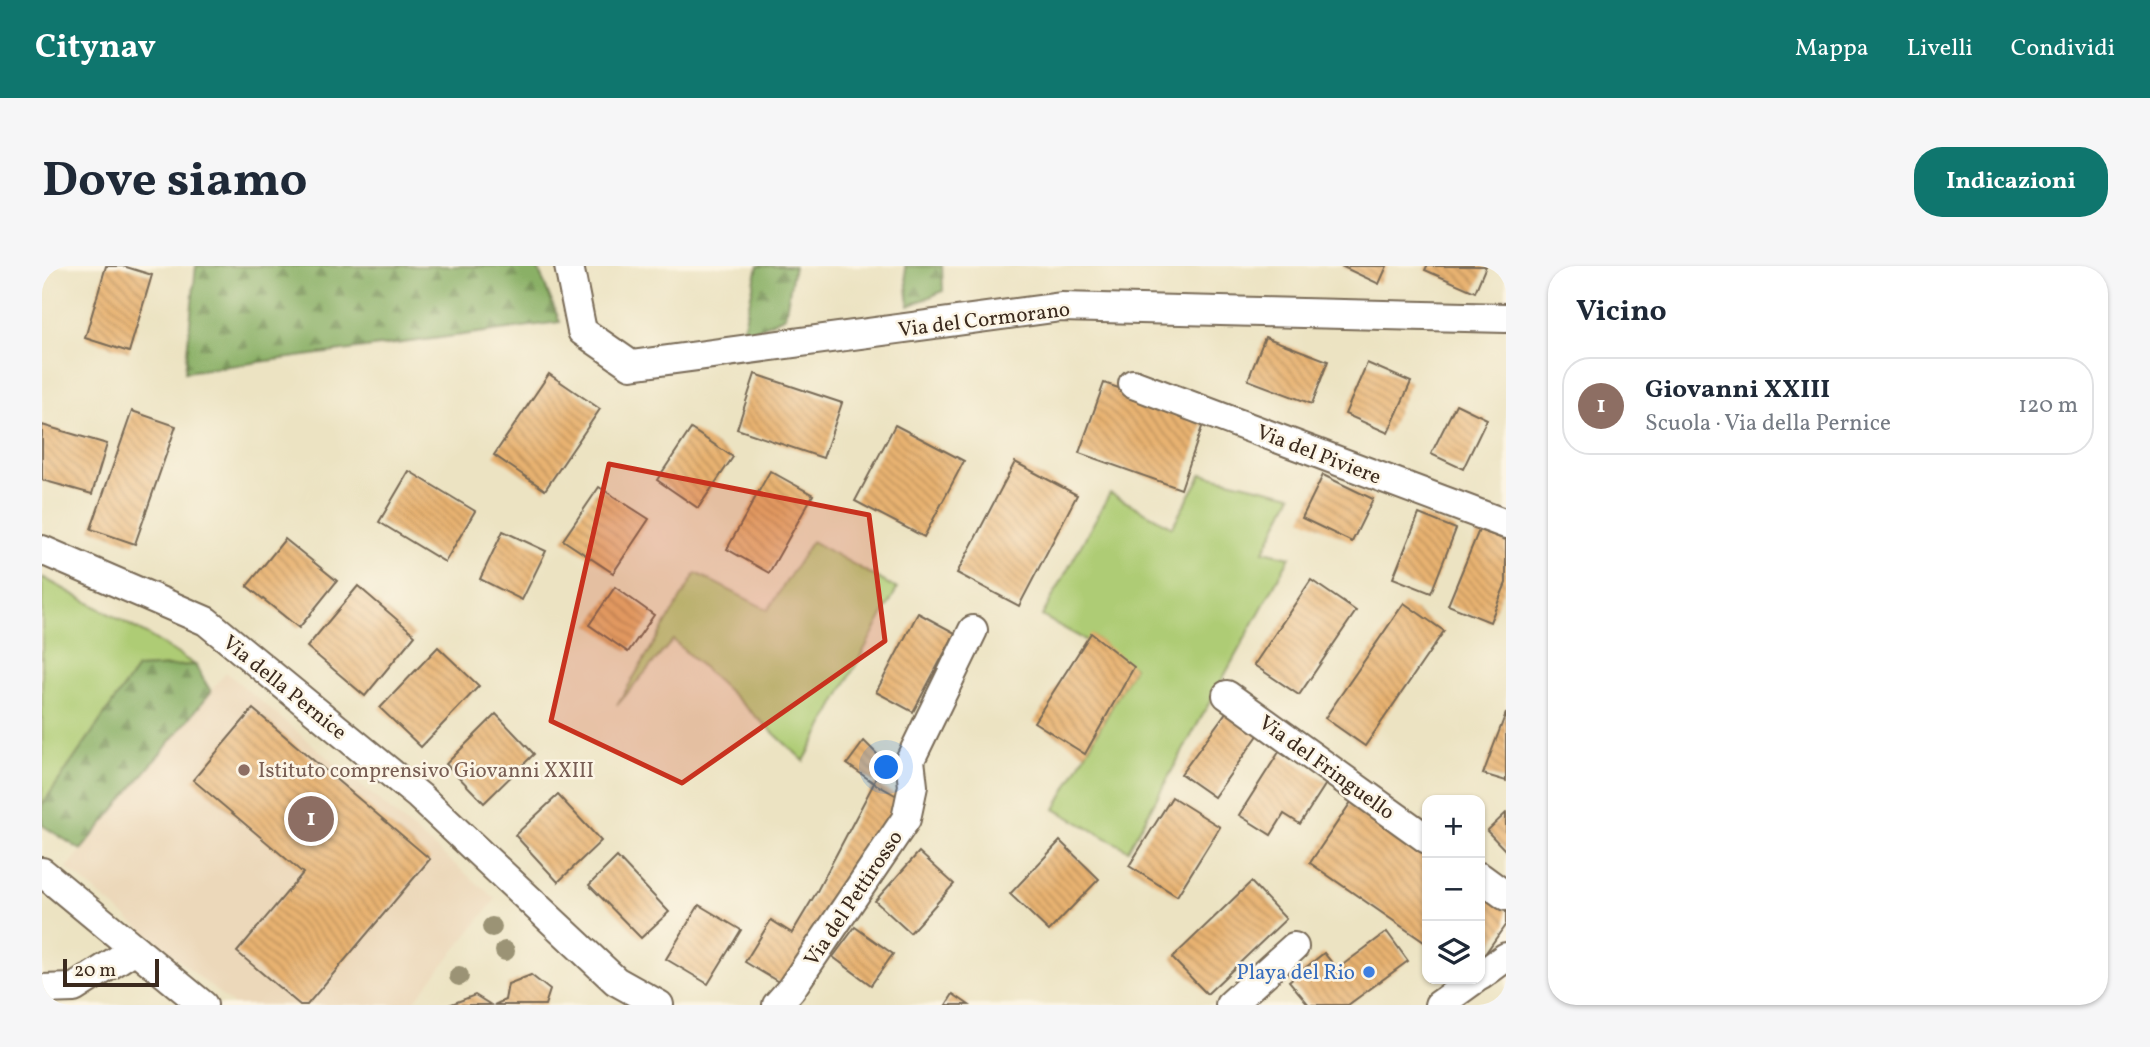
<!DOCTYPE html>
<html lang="it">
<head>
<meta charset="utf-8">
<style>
	body { margin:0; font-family:Vollkorn,serif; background:#f6f6f7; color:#1f2937 }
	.controls { position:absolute; right:21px; bottom:21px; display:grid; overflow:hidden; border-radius:14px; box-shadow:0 2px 5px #0004 }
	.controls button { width:63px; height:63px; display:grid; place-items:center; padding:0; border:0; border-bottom:2px solid #e0e1e3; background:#fff; color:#1f2937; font:35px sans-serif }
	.scale { position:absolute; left:21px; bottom:18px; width:96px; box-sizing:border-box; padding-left:7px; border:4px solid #3b2a1e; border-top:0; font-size:19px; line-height:24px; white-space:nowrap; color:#3b2a1e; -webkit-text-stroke:5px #fcf5e5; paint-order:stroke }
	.you { position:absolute; left:845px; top:502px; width:24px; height:24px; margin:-18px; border:5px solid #fff; border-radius:50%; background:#1a73e8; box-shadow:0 0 0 10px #1a73e833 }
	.badge { display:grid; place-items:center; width:46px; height:46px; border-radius:50%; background:#0f766e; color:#fff; font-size:23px; font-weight:700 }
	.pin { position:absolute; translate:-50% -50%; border:4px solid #fff; box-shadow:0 2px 7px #0006 }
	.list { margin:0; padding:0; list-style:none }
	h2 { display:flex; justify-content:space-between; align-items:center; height:91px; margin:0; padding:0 28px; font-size:30px }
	h2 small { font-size:23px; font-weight:400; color:#747a83 }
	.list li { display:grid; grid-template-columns:46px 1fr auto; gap:21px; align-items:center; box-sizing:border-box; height:98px; margin:0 14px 14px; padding:0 14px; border:2px solid #e0e1e3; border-radius:28px }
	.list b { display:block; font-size:26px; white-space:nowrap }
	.list p { margin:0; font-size:23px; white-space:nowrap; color:#747a83 }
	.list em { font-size:23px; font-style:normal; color:#747a83 }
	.icon { flex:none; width:38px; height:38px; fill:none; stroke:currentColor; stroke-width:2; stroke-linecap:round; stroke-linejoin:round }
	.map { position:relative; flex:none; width:1464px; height:739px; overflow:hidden; border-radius:28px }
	header { display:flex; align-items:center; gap:42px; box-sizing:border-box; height:98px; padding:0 35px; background:#0f766e; color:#fff }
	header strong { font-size:33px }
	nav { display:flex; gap:38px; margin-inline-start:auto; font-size:24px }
	.intro { display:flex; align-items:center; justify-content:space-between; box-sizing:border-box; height:168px; padding:0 42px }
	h1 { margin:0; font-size:49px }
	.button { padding:18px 32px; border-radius:28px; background:#0f766e; color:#fff; font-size:24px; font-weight:700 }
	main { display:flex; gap:42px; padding:0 42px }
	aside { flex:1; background:#fff; border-radius:28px; box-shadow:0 2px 5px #0004 }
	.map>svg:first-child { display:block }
</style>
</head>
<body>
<header>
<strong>Citynav</strong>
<nav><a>Mappa</a><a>Livelli</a><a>Condividi</a></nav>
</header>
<div class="intro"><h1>Dove siamo</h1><a class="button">Indicazioni</a></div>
<main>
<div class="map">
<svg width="1464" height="739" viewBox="0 0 1464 739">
	<defs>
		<pattern id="forest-firs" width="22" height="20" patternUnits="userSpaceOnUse" patternTransform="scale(1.75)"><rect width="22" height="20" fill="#8ab066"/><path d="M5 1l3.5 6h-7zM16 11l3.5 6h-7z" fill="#728f53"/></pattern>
		<pattern id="building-back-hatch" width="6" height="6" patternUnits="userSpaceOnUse" patternTransform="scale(1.75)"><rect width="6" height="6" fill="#e8b271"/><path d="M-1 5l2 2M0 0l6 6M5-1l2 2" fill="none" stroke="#bd915c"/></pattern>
	</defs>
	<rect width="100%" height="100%" fill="#fcf5e5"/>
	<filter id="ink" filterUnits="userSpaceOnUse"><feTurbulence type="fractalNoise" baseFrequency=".0143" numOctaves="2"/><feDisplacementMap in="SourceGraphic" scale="14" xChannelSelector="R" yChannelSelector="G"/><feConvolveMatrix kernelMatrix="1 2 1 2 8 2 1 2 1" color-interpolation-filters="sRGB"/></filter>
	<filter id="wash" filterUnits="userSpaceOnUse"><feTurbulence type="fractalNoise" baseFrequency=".00686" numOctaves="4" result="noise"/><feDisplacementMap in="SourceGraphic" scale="28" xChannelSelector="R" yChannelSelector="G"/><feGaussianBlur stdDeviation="1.57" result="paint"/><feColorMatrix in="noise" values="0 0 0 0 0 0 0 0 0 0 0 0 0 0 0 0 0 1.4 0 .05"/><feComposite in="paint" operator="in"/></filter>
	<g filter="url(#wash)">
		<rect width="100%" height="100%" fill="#ece3c2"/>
		<polygon fill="#ecd8ba" points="184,406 454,633 369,739 191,739 25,602"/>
		<g fill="#aecc74" stroke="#747b49" stroke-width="2">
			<polygon points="1160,208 1250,229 1222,285 1248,291 1086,584 1013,543 1092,401 1000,350 1068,227 1130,261"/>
			<polygon points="770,275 855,323 762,495 631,374 575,439 654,307 726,344"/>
			<polygon points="0,311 106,369 153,399 95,402 0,539"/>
		</g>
		<g fill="url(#forest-firs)" stroke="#626d42" stroke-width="2">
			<polygon points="154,0 495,0 518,56 143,106"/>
			<polygon points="716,0 752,0 743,50 699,71"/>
			<polygon points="863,0 900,0 901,25 867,40"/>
			<polygon points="153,399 169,426 39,584 0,559 0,539 95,402"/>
		</g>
		<g id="blocks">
			<g fill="url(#building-back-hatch)">
				<polygon points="64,0 81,0 110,9 87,86 43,72"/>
				<polygon points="1299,0 1345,0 1337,18"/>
				<polygon points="1385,0 1444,0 1433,26 1383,4"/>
				<polygon points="1223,71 1286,95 1270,138 1206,114"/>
				<polygon points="1325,97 1369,116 1346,167 1303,148"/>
				<polygon points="507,108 558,143 503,224 452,189"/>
				<polygon points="713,108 800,137 781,192 695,163"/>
				<polygon points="1062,117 1163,152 1139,223 1037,187"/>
				<polygon points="1414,138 1445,153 1421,203 1389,188"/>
				<polygon points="90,145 134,160 93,278 49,263"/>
				<polygon points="0,159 65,178 50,228 0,214"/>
				<polygon points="853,159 922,195 882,271 813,235"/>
				<polygon points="649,163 691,191 656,242 615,214"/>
				<polygon points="973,196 1035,229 977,340 915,307"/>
				<polygon points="367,205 433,245 403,296 337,256"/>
				<polygon points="728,205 771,229 727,307 685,283"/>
				<polygon points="1281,209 1331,233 1310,276 1260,252"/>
				<polygon points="557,221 607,253 571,307 521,274"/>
				<polygon points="1377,248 1414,263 1389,327 1351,312"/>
				<polygon points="1437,264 1464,274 1464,317 1448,356 1406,339"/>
				<polygon points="461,265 504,285 480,334 438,313"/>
				<polygon points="243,273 295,315 257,362 205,320"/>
				<polygon points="1269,314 1314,345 1257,429 1212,399"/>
				<polygon points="316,320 373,369 323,430 265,381"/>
				<polygon points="573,321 612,349 586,386 547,359"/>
				<polygon points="1362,337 1402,365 1323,480 1283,452"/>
				<polygon points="876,347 913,367 871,446 834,426"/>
				<polygon points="1049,367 1092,401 1043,488 992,456"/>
				<polygon points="396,381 437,420 379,481 338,442"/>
				<polygon points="211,443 388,593 265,739 258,739 195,686 261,607 151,514"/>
				<polygon points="1185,445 1217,468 1172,531 1139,508"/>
				<polygon points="1464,447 1464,515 1441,508"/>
				<polygon points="454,448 492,488 442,537 404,498"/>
				<polygon points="822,475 839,492 832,517 862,534 745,721 703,696 729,654 750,667 774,627 832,517 805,498"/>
				<polygon points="1237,486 1285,516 1258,558 1242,548 1229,569 1197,549"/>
				<polygon points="516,529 559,575 516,616 473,569"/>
				<polygon points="1130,531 1178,561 1135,630 1087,600"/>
				<polygon points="1309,536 1385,589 1385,678 1268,597"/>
				<polygon points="1464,547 1464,585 1445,565"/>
				<polygon points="1018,575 1057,613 1007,665 968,628"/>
				<polygon points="877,586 912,618 868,667 833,635"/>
				<polygon points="575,591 627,646 599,672 547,619"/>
				<polygon points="1209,616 1244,653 1165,728 1130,692"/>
				<polygon points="1438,625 1464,644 1464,658 1438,695"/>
				<polygon points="657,639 699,664 666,718 624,693"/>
				<polygon points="813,661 851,688 829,719 791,691"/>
				<polygon points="1345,666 1366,695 1306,739 1267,739 1247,715 1282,687 1295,703"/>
				<polygon points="489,709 508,724 503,739 452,739 463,734 466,718"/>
				<polygon points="911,728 927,739 904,739"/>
				<polygon points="433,729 449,739 407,739"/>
			</g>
		</g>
	</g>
	<g filter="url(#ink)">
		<use href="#blocks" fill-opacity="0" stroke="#796b57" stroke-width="2"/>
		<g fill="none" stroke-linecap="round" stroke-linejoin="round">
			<g stroke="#796b57" stroke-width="32">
				<g id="street">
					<polyline points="527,0 540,65 589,99 1019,41 1464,52"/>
					<polyline points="1091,118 1464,258"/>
					<polyline points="0,284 164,355 377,530 574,715 617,739"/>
					<polyline points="1185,429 1385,573"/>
					<polyline points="0,606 161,739"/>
					<polyline points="1438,611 1464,630"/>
					<polyline points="1438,710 1464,691"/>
					<polyline points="0,723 32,722 93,683"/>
					<polyline points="735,739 749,723 864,553 871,520 868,494 931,364"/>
					<polyline points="1188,739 1252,681"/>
					<polyline points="1397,739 1433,713"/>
				</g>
			</g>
			<use href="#street" stroke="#fff" stroke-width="28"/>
		</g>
		<g fill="#9b9374">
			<circle cx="450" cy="661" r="10"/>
			<circle cx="463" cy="685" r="10"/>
			<circle cx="417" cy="710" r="10"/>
		</g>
	</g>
	<path fill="#c8321e" fill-opacity="0.2" stroke="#c8321e" stroke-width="5" stroke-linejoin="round" d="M567,198L827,249L843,375L640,517L509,455Z"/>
	<circle fill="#8d6e63" stroke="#fcf5e5" stroke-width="2.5" cx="202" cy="504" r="7"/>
	<circle fill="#3f7fe0" stroke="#fcf5e5" stroke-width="2.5" cx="1327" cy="706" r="7"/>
	<g text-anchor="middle" stroke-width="5" stroke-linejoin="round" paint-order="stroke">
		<g font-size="21" fill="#3b2a1e" stroke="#fcf5e5">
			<text transform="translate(942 53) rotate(-7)" y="7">Via del Cormorano</text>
			<text transform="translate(1277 188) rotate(21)" y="7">Via del Piviere</text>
			<text transform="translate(243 421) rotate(39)" y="7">Via della Pernice</text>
			<text transform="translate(1285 501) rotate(36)" y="7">Via del Fringuello</text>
			<text transform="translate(811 632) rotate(-56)" y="7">Via del Pettirosso</text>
		</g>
		<g font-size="21" fill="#785e54" stroke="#fcf5e5" text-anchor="start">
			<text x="216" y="511">Istituto comprensivo Giovanni XXIII</text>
		</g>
		<g font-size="21" fill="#366cbe" stroke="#fcf5e5" text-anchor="end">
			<text x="1313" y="713">Playa del Rio</text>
		</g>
	</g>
</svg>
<div class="controls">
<button>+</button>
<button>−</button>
<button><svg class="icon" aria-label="layers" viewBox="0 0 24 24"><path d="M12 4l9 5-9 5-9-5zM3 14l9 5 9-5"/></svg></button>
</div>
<div class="scale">20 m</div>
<div class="you"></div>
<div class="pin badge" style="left:269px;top:553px;background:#8d6e63">1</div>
</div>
<aside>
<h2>Vicino<small></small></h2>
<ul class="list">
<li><span class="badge" style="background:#8d6e63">1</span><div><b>Giovanni XXIII</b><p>Scuola · Via della Pernice</p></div><em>120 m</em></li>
</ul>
</aside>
</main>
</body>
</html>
